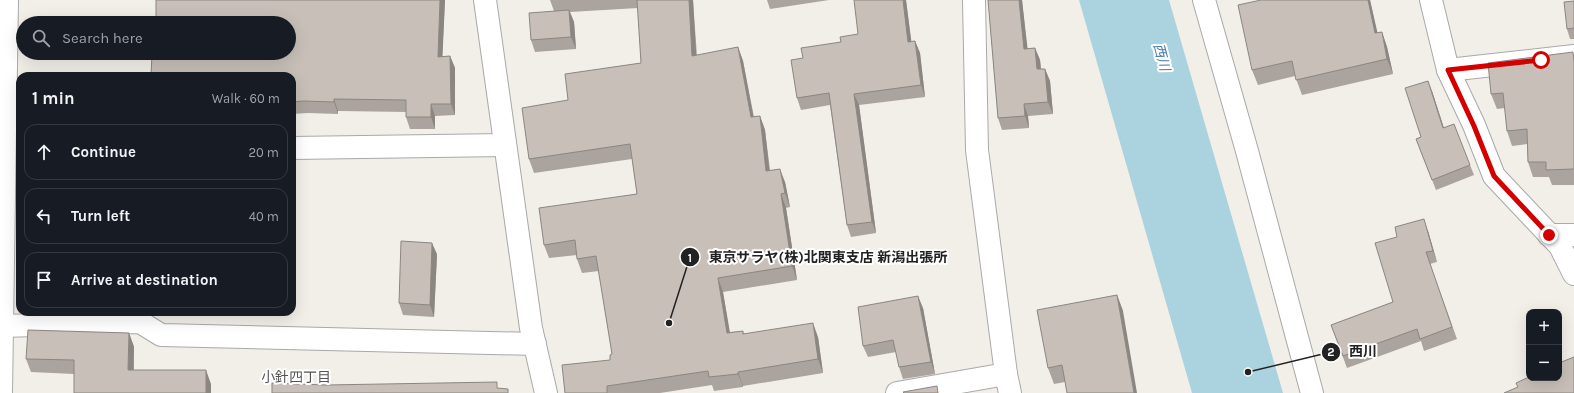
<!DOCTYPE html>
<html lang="en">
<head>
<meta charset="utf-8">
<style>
	body { margin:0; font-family:Karla,"Noto Sans JP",sans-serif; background:#242831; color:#f1f3f6 }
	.controls { position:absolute; right:12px; bottom:12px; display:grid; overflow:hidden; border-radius:8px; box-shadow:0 4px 16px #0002 }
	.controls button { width:36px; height:36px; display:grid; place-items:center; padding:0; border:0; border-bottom:1px solid #363941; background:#171b24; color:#f1f3f6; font:20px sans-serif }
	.stop { position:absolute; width:12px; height:12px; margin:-9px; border:3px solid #d40000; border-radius:50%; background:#fff }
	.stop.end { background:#d40000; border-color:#fff; box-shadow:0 1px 4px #0008 }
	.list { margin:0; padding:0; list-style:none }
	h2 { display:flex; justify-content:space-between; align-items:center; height:52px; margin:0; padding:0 16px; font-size:17px }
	h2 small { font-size:13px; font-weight:400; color:#9ea1a6 }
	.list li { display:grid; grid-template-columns:26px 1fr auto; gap:12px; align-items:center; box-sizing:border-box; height:56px; margin:0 8px 8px; padding:0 8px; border:1px solid #363941; border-radius:12px }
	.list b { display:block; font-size:15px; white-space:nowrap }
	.list em { font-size:13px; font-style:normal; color:#9ea1a6 }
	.icon { flex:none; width:22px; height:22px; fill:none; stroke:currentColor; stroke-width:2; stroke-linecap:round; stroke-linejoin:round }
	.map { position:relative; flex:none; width:1574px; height:393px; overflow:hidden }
	.search { position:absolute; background:#171b24; box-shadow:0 4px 16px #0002; left:16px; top:16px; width:280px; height:44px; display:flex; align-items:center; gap:10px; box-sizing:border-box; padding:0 14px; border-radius:22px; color:#9ea1a6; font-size:15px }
	.panel { position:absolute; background:#171b24; box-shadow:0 4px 16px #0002; left:16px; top:72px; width:280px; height:244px; border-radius:12px }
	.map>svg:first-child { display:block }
</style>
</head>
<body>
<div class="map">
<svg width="1574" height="393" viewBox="0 0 1574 393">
	<rect width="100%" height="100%" fill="#f2efe9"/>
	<polygon fill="#aad3df" points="1079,0 1169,0 1283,393 1192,393"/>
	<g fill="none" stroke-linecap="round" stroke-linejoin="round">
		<g stroke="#a9a9a9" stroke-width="24">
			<g id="street">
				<polyline points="485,0 531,328 546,393"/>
				<polyline points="974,0 977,150 1006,374 1010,393"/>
				<polyline points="1204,0 1247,151 1312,393"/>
				<polyline points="1431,0 1448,70 1474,125 1494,176 1560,246 1574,274"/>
				<polyline points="1448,70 1574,56"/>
				<polyline points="292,148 505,145"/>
				<polyline points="1549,235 1574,235"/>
				<polyline points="2,326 140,322 161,335 535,344"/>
				<polyline points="1,393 7,0"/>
				<polyline points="897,393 1006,374"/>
			</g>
		</g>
		<use href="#street" stroke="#fff" stroke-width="22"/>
	</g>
	<g fill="#aba49e">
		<polygon points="445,0 442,56 450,56 455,68 455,115 435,116 435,129 410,129 406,117 406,112 338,111 338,114 308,113 292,114 292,76"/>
		<polygon points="550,0 693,0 697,56 738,47 743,61 754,117 760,116 765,130 770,170 785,182 790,207 786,208 797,280 723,292 730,332 743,331 744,334 818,337 823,373 743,386 743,387 714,391 712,385 660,393 565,393 610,360 612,354 599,271 582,273 577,259 577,255 549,258 544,245 637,194 632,159 534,173 529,159 568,100 641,63 638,8 570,12 574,22 576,49 535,52 531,40 554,11"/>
		<polygon points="767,0 829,0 770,9"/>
		<polygon points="906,0 911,41 915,41 920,53 925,97 859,105 876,233 851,237 847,225 830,105 801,110 797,98 803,58 858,34"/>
		<polygon points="988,0 1022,0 1027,49 1035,48 1040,60 1041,69 1045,69 1050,81 1053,114 1028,116 1029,128 1002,130 998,118"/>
		<polygon points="1261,0 1370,0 1377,33 1382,32 1387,47 1393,74 1302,95 1295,76 1258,85 1252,70"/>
		<polygon points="1574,1 1574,39 1570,39 1567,29"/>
		<polygon points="1574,55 1574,185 1552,185 1549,177 1533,177 1528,162 1527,144 1512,146 1507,131 1505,108 1497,109 1491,94"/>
		<polygon points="1432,91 1444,128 1470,165 1474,175 1436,190 1416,139 1421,137"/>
		<polygon points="1428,231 1437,262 1430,264 1457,339 1424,351 1421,341 1347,368 1331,325 1393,302"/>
		<polygon points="437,254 434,317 403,315 399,303"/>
		<polygon points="1117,295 1123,311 1065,382 1054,384 1048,368"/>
		<polygon points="923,308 935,374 903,379 899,367 896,352 868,357 863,346"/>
		<polygon points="129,333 134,347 134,370 211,384 211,393 74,393 74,374 31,372 26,359"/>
	</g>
	<g fill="#8b8681">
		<polygon points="440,0 445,0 442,68 438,57"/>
		<polygon points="689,0 693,0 697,70 692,56"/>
		<polygon points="903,0 906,0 913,54 908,42"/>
		<polygon points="1019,0 1022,0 1029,61 1024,49"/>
		<polygon points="1368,0 1370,0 1381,48 1375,33"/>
		<polygon points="569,10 574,22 576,49 571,37"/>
		<polygon points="1382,32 1387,47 1393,74 1387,59"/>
		<polygon points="915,41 920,53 925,97 921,85"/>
		<polygon points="738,47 743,61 756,131 751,117"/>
		<polygon points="1035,48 1040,60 1042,81 1037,69"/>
		<polygon points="450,56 455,68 455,115 451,104"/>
		<polygon points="1045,69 1050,81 1053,114 1048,102"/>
		<polygon points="1428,81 1432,91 1447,138 1443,128"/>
		<polygon points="854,94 859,105 876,233 872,222"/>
		<polygon points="334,99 338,111 338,114 334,102"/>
		<polygon points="431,104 435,116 435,129 431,117"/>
		<polygon points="1024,104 1028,116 1029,128 1025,116"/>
		<polygon points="760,116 765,130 771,185 766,171"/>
		<polygon points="780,169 785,182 790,207 785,193"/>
		<polygon points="781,194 786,208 797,280 792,266"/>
		<polygon points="1424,219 1428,231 1437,262 1433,251"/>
		<polygon points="432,243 437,254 434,317 430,305"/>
		<polygon points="718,278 723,292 732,347 727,333"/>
		<polygon points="1117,295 1123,311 1137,393 1134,393"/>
		<polygon points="918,296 923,308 935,374 931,362"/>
		<polygon points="813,323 818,337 823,373 818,359"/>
		<polygon points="129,333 134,347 133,383 128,370"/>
		<polygon points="206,370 211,384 211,393 206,393"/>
		<polygon points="738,372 743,386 743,387 738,374"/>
	</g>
	<g fill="#c7bfb8" stroke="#8b8681">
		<polygon points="156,0 440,0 438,57 450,56 451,104 431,104 431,117 406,117 406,100 334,99 334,102 304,101 292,102 292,76 151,76 152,53 289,53 289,23 156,23"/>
		<polygon points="637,0 689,0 692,56 738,47 751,117 760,116 766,171 780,169 785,193 781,194 792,266 718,278 727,333 743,331 743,334 813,323 818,359 738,372 738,374 709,377 708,371 607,386 607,393 565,393 562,365 610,360 610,355 612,354 596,256 577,259 575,240 544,245 539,208 637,194 630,144 529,159 522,108 568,100 565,74 641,63"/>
		<polygon points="854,0 903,0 908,42 915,41 921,85 854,94 872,222 847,225 829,93 797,98 791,60 803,58 801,48 841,42 840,37 858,34"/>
		<polygon points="988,0 1019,0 1024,49 1035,48 1037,69 1045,69 1048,102 1024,104 1025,116 998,118"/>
		<polygon points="1261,0 1368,0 1375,33 1382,32 1387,59 1296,80 1292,61 1252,70 1238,5"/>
		<polygon points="1574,1 1574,28 1567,29 1564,2"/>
		<polygon points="569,10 571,37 531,40 529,13"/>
		<polygon points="1573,52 1574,62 1574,169 1546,170 1546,162 1528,162 1527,129 1507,131 1503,93 1491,94 1488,63"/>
		<polygon points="1428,81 1443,128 1454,124 1470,165 1432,180 1416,139 1421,137 1405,88"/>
		<polygon points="1424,219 1433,251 1426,252 1452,327 1420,339 1417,329 1343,356 1331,325 1393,302 1375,243 1397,237 1395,227"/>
		<polygon points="401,241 432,243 430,305 399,303"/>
		<polygon points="1117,295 1134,393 1067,393 1062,365 1048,368 1037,310"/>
		<polygon points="918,296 931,362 899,367 893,340 863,346 858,307"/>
		<polygon points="28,330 129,333 128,370 206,370 206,393 74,393 74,360 26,359"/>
		<polygon points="1574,357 1574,393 1504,393 1518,387 1516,383 1529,377 1529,378 1559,378 1559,363"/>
		<polygon points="497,382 497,388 508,389 508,393 272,393 272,383 326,385"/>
		<polygon points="937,386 938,393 904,393 903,392"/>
	</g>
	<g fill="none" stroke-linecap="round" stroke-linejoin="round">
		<polyline stroke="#d40000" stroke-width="5" points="1541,60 1448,70 1474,126 1494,176 1549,235"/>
	</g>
	<g text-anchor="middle" stroke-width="4" stroke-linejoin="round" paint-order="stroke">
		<g font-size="14" font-style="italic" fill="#4a7aab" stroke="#fff">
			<text transform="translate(1162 57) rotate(75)" y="5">西川</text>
		</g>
		<g font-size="14" fill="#555" stroke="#fff">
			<text x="296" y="382">小針四丁目</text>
		</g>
	</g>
	<path fill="none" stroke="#222" stroke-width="1.5" d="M669 323L690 257M1248 372L1331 352"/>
	<g fill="#222" stroke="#fff" stroke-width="1.5">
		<circle cx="669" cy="323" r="4"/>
		<circle cx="1248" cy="372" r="4"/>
		<circle cx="690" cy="257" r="10"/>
		<circle cx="1331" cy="352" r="10"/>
	</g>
	<g font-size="12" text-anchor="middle" font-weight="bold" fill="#fff">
		<text x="690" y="262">1</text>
		<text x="1331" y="356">2</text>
	</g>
	<g font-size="14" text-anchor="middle" font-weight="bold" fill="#222" stroke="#fff" stroke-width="4" stroke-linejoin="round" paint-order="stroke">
		<text x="828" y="262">東京サラヤ(株)北関東支店 新潟出張所</text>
		<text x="1363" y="356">西川</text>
	</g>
</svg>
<div class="controls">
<button>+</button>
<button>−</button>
</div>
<div class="stop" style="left:1541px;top:60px"></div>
<div class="stop end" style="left:1549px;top:235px"></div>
<div class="search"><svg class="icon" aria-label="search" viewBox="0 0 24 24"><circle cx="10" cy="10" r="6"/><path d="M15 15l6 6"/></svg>Search here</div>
<section class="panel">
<h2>1 min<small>Walk · 60 m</small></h2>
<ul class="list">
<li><svg class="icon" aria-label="ahead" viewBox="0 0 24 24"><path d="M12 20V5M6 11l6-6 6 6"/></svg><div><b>Continue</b></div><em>20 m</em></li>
<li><svg class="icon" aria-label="left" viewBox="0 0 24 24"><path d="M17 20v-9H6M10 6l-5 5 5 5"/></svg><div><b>Turn left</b></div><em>40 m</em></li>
<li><svg class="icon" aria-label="arrive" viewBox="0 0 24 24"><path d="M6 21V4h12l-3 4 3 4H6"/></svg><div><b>Arrive at destination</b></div></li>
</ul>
</section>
</div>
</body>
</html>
